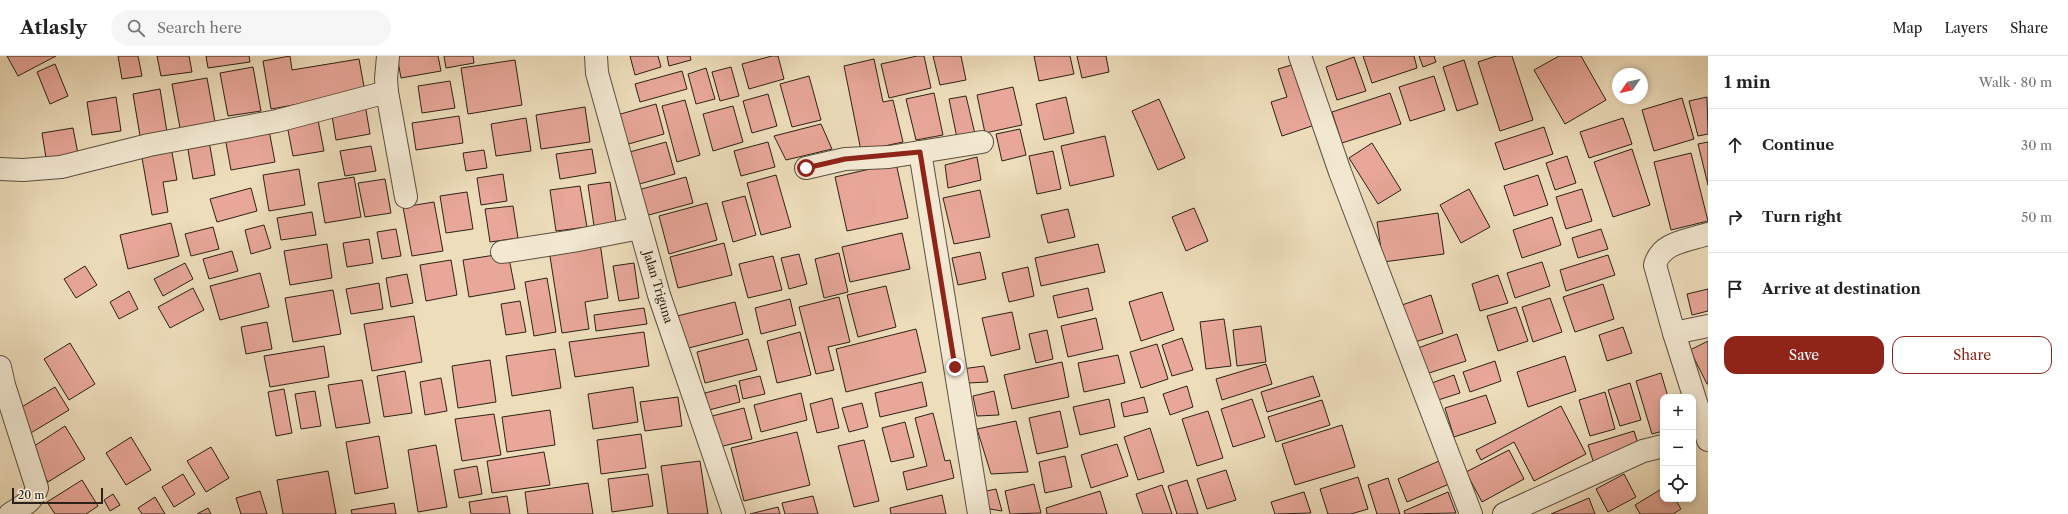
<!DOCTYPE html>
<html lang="en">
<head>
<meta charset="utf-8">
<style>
	body { margin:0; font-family:"Libre Caslon Text",serif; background:#f6f6f6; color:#222 }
	.controls { position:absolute; right:12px; bottom:12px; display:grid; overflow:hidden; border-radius:8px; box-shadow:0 2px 6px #0003 }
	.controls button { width:36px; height:36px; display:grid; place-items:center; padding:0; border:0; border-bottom:1px solid #e0e0e0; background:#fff; color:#222; font:20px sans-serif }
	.compass { position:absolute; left:1612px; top:12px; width:36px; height:36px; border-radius:50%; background:#fff; box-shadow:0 2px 6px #0003; rotate:236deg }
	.scale { position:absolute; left:12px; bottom:10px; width:91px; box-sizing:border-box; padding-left:4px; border:2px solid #2c2116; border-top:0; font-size:11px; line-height:14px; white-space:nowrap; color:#2c2116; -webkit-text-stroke:3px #f3e9d3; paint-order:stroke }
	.stop { position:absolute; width:12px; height:12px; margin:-9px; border:3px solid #8f2418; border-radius:50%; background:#fff }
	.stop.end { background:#8f2418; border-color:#fff; box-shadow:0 1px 4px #0008 }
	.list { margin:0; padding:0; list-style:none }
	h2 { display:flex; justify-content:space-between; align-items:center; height:52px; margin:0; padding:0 16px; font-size:17px }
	h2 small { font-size:13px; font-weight:400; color:#767676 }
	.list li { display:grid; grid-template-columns:26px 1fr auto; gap:12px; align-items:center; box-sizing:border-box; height:72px; padding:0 16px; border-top:1px solid #e0e0e0 }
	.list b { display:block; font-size:15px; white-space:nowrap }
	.list em { font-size:13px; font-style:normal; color:#767676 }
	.actions { display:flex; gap:8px; padding:12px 16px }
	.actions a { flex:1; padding:9px 0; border:1px solid #8f2418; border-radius:12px; text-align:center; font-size:14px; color:#8f2418 }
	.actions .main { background:#8f2418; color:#fff }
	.icon { flex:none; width:22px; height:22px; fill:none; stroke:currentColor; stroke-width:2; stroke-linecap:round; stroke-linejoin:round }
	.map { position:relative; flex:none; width:1708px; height:458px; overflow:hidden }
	header { display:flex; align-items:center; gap:24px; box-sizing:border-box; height:56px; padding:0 20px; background:#fff; border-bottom:1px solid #e0e0e0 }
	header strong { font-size:19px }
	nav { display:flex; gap:22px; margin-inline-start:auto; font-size:14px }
	.search { width:280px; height:36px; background:#f6f6f6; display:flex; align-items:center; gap:10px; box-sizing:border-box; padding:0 14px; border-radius:22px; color:#767676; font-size:15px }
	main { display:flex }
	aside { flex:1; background:#fff }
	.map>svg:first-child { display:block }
</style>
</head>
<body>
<header>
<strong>Atlasly</strong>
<div class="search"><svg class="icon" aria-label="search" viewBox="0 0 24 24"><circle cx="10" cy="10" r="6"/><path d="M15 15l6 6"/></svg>Search here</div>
<nav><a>Map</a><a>Layers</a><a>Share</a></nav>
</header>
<main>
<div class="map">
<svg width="1708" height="458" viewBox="0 0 1708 458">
	<rect width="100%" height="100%" fill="#edddbb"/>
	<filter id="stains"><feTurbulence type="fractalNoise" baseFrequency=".005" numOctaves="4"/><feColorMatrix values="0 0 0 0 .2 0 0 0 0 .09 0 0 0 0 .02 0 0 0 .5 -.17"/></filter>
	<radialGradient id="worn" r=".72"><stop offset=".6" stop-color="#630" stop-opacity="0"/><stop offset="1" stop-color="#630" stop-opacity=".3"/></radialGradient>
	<g fill="#e8a799" stroke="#2c2116">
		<polygon points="7,0 56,0 18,20"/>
		<polygon points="118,0 138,0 142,20 122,23"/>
		<polygon points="157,0 189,0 192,16 161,20"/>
		<polygon points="206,0 249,0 250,6 208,12"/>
		<polygon points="290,0 292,14 359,3 365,36 271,53 263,5"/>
		<polygon points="397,0 438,0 441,15 401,22"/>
		<polygon points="444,0 473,0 474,7 446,12"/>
		<polygon points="630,0 658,0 661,11 635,19"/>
		<polygon points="667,0 690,0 691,4 669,10"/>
		<polygon points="772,0 778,0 784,23 749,33 742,8"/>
		<polygon points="917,0 924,0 931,32 889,42 881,8"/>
		<polygon points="933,0 961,0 966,24 940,29"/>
		<polygon points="1034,0 1070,0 1074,18 1039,25"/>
		<polygon points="1077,0 1106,0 1109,16 1082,22"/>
		<polygon points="1363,0 1414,0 1417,12 1372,27"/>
		<polygon points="1419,0 1434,0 1436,6 1423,11"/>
		<polygon points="1496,0 1512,0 1533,64 1500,75 1478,6"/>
		<polygon points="1559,0 1581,0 1606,44 1565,68 1534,14"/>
		<polygon points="1354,1 1366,35 1337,44 1326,11"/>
		<polygon points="874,3 883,46 893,44 903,86 861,95 844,10"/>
		<polygon points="515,4 522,49 468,58 461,12"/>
		<polygon points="1464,4 1478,48 1457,55 1443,11"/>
		<polygon points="55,8 68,40 50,48 37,16"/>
		<polygon points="1295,8 1315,69 1282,80 1271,46 1287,41 1278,13"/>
		<polygon points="253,11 261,55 228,60 220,17"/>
		<polygon points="731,11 739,40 720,45 712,16"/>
		<polygon points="706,12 715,43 696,48 688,18"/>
		<polygon points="682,15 687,33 640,46 635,28"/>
		<polygon points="809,20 821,64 792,71 780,28"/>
		<polygon points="1434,20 1445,54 1410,65 1399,31"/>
		<polygon points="207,22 215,66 180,72 172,28"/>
		<polygon points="450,25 455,52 422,57 418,30"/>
		<polygon points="1013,31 1022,69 985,77 977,39"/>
		<polygon points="160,33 168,82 141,86 133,38"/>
		<polygon points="934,37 943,79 916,84 906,43"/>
		<polygon points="1390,37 1401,68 1342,87 1332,56"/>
		<polygon points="768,38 777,70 752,77 743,45"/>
		<polygon points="966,40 975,78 957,82 949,43"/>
		<polygon points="116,41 121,75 92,79 87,46"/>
		<polygon points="1066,41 1074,77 1044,84 1036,48"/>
		<polygon points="1707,41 1708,78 1698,80 1689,45"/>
		<polygon points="1682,42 1694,83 1654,95 1642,54"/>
		<polygon points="1159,43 1185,102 1158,114 1132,55"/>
		<polygon points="685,44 700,99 677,106 662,50"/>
		<polygon points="365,48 370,78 336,84 331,54"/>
		<polygon points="656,48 664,78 625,89 617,59"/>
		<polygon points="733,50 743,86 713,95 703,58"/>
		<polygon points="585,51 590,86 541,93 536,59"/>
		<polygon points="317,59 324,95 293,100 286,64"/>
		<polygon points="459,60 463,87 416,94 412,67"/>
		<polygon points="526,62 531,95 496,100 491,68"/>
		<polygon points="1623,62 1632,88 1589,102 1580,76"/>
		<polygon points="821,68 832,93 786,104 774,80"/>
		<polygon points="268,69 275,106 231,114 224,76"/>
		<polygon points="1544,71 1553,98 1504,114 1495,87"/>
		<polygon points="73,72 79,103 47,108 42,77"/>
		<polygon points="1020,73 1026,99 1002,105 996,78"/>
		<polygon points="1105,80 1114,120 1070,130 1061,90"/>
		<polygon points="209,85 215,119 193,123 187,88"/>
		<polygon points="666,86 675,118 636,129 626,97"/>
		<polygon points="768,86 775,111 741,120 734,95"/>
		<polygon points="1708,86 1708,129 1698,88"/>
		<polygon points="1372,87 1401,134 1378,148 1349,102"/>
		<polygon points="371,90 376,115 345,120 340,95"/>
		<polygon points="171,91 177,124 163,126 168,156 152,159 141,96"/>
		<polygon points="592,93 596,117 560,123 556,98"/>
		<polygon points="1632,93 1650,149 1613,161 1594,106"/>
		<polygon points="484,94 487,112 466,115 463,97"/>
		<polygon points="1053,95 1061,133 1037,138 1029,100"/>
		<polygon points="1691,97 1708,165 1671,174 1654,106"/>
		<polygon points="1567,100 1576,127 1555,134 1546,107"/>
		<polygon points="977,101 981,124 948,132 945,109"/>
		<polygon points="896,107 908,162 847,175 835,121"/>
		<polygon points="299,113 305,149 269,155 263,119"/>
		<polygon points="503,118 507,145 481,149 477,122"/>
		<polygon points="776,119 791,171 761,179 747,127"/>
		<polygon points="1538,119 1548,149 1514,160 1504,130"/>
		<polygon points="354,121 361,161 325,167 318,127"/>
		<polygon points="686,121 693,147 645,160 638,134"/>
		<polygon points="385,123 391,157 365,161 358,127"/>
		<polygon points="610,126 616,166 594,170 588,129"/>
		<polygon points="580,130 587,171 556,175 550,134"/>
		<polygon points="251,132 257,155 217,166 210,143"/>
		<polygon points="1469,133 1490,171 1461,187 1440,149"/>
		<polygon points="1582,133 1592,165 1566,173 1556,141"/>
		<polygon points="980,134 990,181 954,188 943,142"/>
		<polygon points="467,136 473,173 446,177 440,140"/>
		<polygon points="745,140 756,179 733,186 722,146"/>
		<polygon points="434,146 443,195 412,200 403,151"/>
		<polygon points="707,147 717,184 669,198 659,160"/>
		<polygon points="513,150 518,182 490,186 485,153"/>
		<polygon points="1194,152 1208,185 1186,195 1172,161"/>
		<polygon points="1068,153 1075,181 1048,187 1041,159"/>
		<polygon points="312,156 316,179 281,184 277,162"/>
		<polygon points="1438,157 1444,198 1383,206 1377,166"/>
		<polygon points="1552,161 1561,189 1522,202 1513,174"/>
		<polygon points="171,167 179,200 128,213 120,179"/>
		<polygon points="264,169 271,192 251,198 245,174"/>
		<polygon points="213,171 219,193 191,200 185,178"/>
		<polygon points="396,173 401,200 382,203 377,176"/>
		<polygon points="1601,173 1608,193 1578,202 1572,182"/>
		<polygon points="902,177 910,213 850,226 842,191"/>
		<polygon points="369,183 373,207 347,211 343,187"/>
		<polygon points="600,187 608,242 585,246 589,273 562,277 549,194"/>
		<polygon points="724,187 732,219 678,232 670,201"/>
		<polygon points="327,188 332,222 290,229 284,195"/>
		<polygon points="1098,188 1105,216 1041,230 1035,202"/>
		<polygon points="232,195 238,215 209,223 203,203"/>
		<polygon points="980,196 986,223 958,229 952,202"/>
		<polygon points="508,197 515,233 469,241 463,204"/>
		<polygon points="839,197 848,236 824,242 815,203"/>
		<polygon points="799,198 807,228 789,233 781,202"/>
		<polygon points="1608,199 1615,219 1566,235 1560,214"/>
		<polygon points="773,200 782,234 748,242 739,208"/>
		<polygon points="451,204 457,239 426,245 420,209"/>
		<polygon points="1542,206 1550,230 1515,242 1507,217"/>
		<polygon points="185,207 193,223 163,240 154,223"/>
		<polygon points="634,207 639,242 619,245 613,210"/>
		<polygon points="85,210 97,229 76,242 64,223"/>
		<polygon points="1028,211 1034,240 1009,246 1002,217"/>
		<polygon points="260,217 269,251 220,264 210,230"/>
		<polygon points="407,218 413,247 391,251 386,222"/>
		<polygon points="1498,219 1508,247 1480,255 1472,228"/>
		<polygon points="547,222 556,276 534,280 525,226"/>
		<polygon points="379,227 383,253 351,258 346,233"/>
		<polygon points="1603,228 1614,263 1575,276 1563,241"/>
		<polygon points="886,230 896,271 858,281 847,239"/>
		<polygon points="193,232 204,254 170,272 158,251"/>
		<polygon points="1088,232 1093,254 1058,262 1053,240"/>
		<polygon points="1708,233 1708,255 1692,259 1687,238"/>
		<polygon points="333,234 341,278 293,286 285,242"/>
		<polygon points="129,235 138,253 119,263 110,246"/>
		<polygon points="1162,236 1174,274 1141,285 1129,246"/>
		<polygon points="1431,239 1443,277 1412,287 1399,250"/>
		<polygon points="839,241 850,286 828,291 834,314 816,318 799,251"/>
		<polygon points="1550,242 1562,276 1533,286 1522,251"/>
		<polygon points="790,243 796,269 761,278 755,252"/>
		<polygon points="520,245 526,276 506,279 501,248"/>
		<polygon points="735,246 743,278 685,293 677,260"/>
		<polygon points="1516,251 1528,285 1498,295 1487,260"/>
		<polygon points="644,252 647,268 596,275 594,259"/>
		<polygon points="1012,256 1020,293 991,300 982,262"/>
		<polygon points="414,260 422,306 372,315 364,268"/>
		<polygon points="1096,262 1103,293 1068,301 1061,270"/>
		<polygon points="1224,263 1231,310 1206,313 1200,266"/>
		<polygon points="267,266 272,293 246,298 241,271"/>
		<polygon points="1261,270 1266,306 1237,310 1233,274"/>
		<polygon points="1623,271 1632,297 1607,305 1599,279"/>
		<polygon points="916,273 926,316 846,336 836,293"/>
		<polygon points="1047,274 1053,303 1036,307 1029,278"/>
		<polygon points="644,276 649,310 575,321 569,286"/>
		<polygon points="800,276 811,319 777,327 767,285"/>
		<polygon points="1457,278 1466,305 1426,318 1418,292"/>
		<polygon points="1182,282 1193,314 1172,320 1162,289"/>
		<polygon points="748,283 757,314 705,327 697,296"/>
		<polygon points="1708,285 1708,328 1707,328 1690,294"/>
		<polygon points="70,287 95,328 69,344 44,303"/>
		<polygon points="1157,288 1168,323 1141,332 1130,296"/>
		<polygon points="324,290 329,321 270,331 264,300"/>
		<polygon points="555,293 561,332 512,340 506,300"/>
		<polygon points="1118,299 1125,327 1084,336 1078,307"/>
		<polygon points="1565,300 1576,335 1528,351 1517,316"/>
		<polygon points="490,304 496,346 458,352 452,310"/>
		<polygon points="1495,305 1501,325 1470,336 1463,316"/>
		<polygon points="1062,306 1069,341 1012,353 1004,319"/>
		<polygon points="1266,308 1272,328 1222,344 1216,323"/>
		<polygon points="984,310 988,326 968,327 962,313"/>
		<polygon points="405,315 412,357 384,361 377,320"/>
		<polygon points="1661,317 1668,341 1663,341 1663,375 1652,378 1636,325"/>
		<polygon points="1454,319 1460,337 1435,345 1429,328"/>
		<polygon points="760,320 765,338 743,343 739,325"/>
		<polygon points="1313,320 1320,340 1267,356 1261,336"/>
		<polygon points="441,322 447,355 425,359 420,326"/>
		<polygon points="362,324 370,367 336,372 328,329"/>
		<polygon points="922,326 927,350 880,361 875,337"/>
		<polygon points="1630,327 1641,364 1620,370 1608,334"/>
		<polygon points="736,329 740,346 709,354 705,337"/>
		<polygon points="1187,330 1193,351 1170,359 1163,338"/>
		<polygon points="55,331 69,354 29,378 15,355"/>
		<polygon points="633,331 638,366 593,373 588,338"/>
		<polygon points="284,333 292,377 276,380 268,336"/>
		<polygon points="315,335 321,370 301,373 295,338"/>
		<polygon points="994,335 999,359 977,360 973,340"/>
		<polygon points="1605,336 1615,373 1590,380 1579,344"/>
		<polygon points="801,337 807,364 761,376 754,349"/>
		<polygon points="1486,339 1496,367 1454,381 1445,352"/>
		<polygon points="678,341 682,370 645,375 640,346"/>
		<polygon points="1144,341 1148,356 1124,361 1121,347"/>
		<polygon points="832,342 839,372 817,377 810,348"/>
		<polygon points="1109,343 1115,371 1080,379 1073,351"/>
		<polygon points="1252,343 1265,381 1233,391 1221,353"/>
		<polygon points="1322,344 1330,369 1276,386 1268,361"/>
		<polygon points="862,347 868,371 849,376 842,352"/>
		<polygon points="1561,350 1586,398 1534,425 1514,386 1481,404 1476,394"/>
		<polygon points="744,352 752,383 715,392 708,361"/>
		<polygon points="550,354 555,389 507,396 502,361"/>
		<polygon points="1060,355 1068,391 1037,398 1029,362"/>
		<polygon points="1208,355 1223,402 1197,410 1182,363"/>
		<polygon points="933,357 945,405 950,404 954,422 907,434 903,416 927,410 915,362"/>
		<polygon points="494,358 501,399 462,405 455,363"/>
		<polygon points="1016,365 1028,416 991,418 977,373"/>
		<polygon points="905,366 914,401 891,406 882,372"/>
		<polygon points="1342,369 1355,411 1295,429 1282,388"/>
		<polygon points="65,370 85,403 48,426 28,394"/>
		<polygon points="1150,372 1164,416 1138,424 1124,381"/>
		<polygon points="1634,375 1640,394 1594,408 1588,389"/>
		<polygon points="797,376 810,429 744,445 731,392"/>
		<polygon points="641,378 646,412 601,418 597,384"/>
		<polygon points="379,380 388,432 355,438 346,386"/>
		<polygon points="131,381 151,414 126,429 106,397"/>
		<polygon points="864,384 879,445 854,451 838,390"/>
		<polygon points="1117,388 1128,420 1091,432 1081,399"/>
		<polygon points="436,389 447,451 418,456 408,394"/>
		<polygon points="211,391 229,422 206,436 187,405"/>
		<polygon points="1509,394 1524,423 1482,446 1466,416"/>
		<polygon points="544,396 550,429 492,437 487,405"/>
		<polygon points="1065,400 1072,431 1045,437 1039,406"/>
		<polygon points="700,405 708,458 668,458 661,410"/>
		<polygon points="1439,405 1449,428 1407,446 1398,423"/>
		<polygon points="477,410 482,438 459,442 454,414"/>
		<polygon points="1226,414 1236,444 1207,453 1197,423"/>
		<polygon points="328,415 336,458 283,458 277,424"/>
		<polygon points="183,418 195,438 174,451 162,431"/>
		<polygon points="648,418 653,450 612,456 608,423"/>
		<polygon points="1624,418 1636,441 1608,456 1596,433"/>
		<polygon points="1358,421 1368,453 1351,458 1328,458 1320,433"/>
		<polygon points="1388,422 1400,458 1377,458 1368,429"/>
		<polygon points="82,424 98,450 86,458 55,458 47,446"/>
		<polygon points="1187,424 1198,458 1177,458 1168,430"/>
		<polygon points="588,427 593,458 528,458 525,436"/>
		<polygon points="1034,428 1041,457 1010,458 1005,435"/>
		<polygon points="1162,429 1172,458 1143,458 1136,438"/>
		<polygon points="1663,432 1663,443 1675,443 1681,453 1673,458 1640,458 1635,449"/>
		<polygon points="996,433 1002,455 990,453 982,436"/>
		<polygon points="260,435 267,458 241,458 236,442"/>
		<polygon points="1100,435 1107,458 1047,458 1046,452"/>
		<polygon points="1304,436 1311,457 1275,458 1271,446"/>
		<polygon points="1448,436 1456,457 1405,458 1404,455"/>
		<polygon points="113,438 120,449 110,455 104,444"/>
		<polygon points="942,439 946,458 891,458 890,452"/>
		<polygon points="507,440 510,458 471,458 469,446"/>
		<polygon points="813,440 818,458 785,458 782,447"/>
		<polygon points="155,441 165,458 142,458 138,452"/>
		<polygon points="1589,442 1595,458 1551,458"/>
		<polygon points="394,447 396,458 352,458 351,454"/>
		<polygon points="778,451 780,458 750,458"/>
		<polygon points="208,452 211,458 197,458"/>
	</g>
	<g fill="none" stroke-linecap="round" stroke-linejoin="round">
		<g stroke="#5c503f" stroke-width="24">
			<g id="minor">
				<polyline points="388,0 386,23 387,36 406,141"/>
				<polyline points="596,0 597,17 659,239 734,458"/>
				<polyline points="1300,0 1340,116 1471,458"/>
				<polyline points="920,96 979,458"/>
				<polyline points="806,112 845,103 889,101 982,86"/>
				<polyline points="0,113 23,114 61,111 149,89 277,65 387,36"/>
				<path d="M1708,178C1687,185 1661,186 1655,209L1674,277L1708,384"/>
				<polyline points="502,196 573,185 640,172"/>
				<polyline points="1674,277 1708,270"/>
				<path d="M0,311L4,329L37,432C33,446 21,451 10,458"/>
				<polyline points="1504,458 1643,395 1663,390"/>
			</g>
		</g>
		<use href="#minor" stroke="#f3e9d3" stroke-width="22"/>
	</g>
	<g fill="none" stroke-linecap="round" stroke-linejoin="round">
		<polyline stroke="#8f2418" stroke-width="5" points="806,112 845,103 920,96 955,311"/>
	</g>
	<g text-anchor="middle" stroke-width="3" stroke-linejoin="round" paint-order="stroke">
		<g font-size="12" fill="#2c2116" stroke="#f3e9d3">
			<text transform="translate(658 231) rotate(73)" y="4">Jalan Triguna</text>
		</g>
	</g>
	<rect width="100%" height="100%" filter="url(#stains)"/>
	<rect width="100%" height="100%" fill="url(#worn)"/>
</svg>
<div class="controls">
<button>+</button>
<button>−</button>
<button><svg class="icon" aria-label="locate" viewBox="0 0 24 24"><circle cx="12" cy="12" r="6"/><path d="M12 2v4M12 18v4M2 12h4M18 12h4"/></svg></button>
</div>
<svg class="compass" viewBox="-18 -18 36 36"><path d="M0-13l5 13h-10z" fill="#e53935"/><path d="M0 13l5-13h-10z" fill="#767676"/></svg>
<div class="scale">20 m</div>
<div class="stop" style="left:806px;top:112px"></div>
<div class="stop end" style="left:955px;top:311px"></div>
</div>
<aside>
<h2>1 min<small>Walk · 80 m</small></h2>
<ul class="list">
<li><svg class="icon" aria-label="ahead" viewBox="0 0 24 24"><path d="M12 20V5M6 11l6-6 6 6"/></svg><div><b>Continue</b></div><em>30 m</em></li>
<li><svg class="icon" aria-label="right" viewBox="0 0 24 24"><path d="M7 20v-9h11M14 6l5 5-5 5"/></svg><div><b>Turn right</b></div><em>50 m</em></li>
<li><svg class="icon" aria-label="arrive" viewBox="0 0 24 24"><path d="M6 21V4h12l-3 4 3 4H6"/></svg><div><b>Arrive at destination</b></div></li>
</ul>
<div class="actions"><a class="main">Save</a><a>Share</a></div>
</aside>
</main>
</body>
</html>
